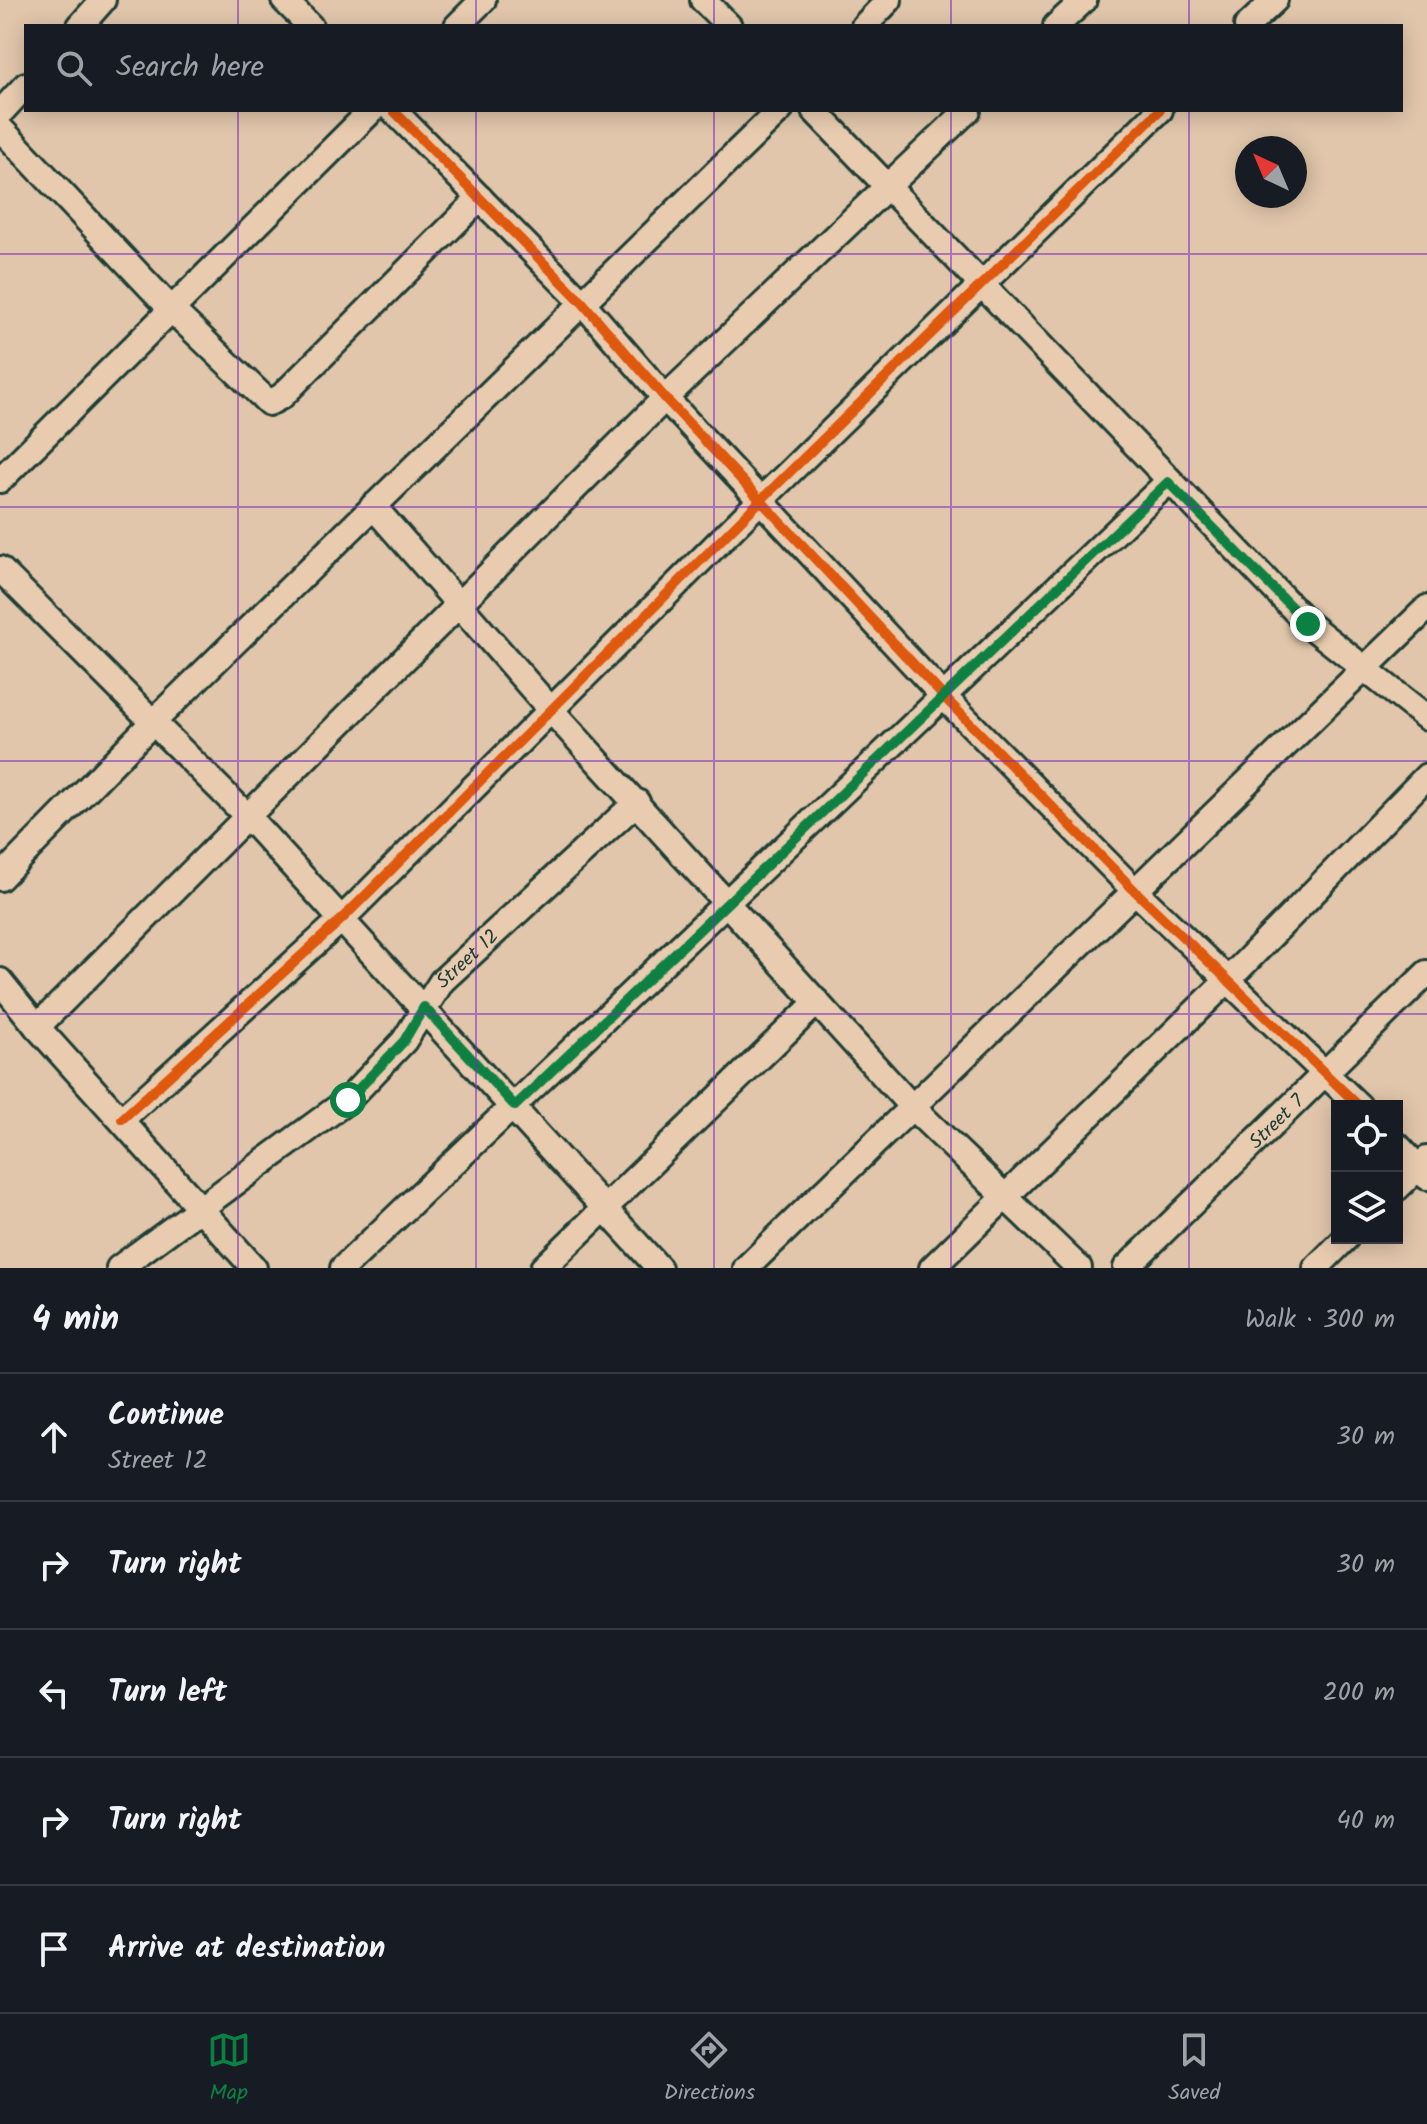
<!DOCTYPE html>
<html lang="en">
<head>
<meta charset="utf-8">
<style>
	body { margin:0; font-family:Kalam,sans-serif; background:#242831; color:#f1f3f6 }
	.controls { position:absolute; right:24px; bottom:24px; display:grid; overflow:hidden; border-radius:0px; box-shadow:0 4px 20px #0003 }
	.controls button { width:72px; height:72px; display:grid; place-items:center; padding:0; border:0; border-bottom:2px solid #363941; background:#171b24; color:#f1f3f6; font:40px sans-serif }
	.compass { position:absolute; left:1235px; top:136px; width:72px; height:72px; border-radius:50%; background:#171b24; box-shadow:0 4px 20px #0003; rotate:316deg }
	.stop { position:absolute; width:24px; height:24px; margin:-18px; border:6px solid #0b8043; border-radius:50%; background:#fff }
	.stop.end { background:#0b8043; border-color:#fff; box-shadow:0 2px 8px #0008 }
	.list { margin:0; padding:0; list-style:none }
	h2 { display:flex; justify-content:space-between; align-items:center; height:104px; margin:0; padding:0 32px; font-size:34px }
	h2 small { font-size:26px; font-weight:400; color:#9ea1a6 }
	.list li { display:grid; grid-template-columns:52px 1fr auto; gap:24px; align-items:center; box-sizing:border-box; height:128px; padding:0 32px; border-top:2px solid #363941 }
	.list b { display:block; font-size:30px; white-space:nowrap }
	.list p { margin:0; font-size:26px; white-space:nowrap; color:#9ea1a6 }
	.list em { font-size:26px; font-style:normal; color:#9ea1a6 }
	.icon { flex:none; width:44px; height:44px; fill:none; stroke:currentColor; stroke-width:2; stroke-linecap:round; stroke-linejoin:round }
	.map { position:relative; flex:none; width:1427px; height:1268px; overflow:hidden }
	.search { position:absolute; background:#171b24; box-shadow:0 4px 20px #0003; left:24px; right:24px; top:24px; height:88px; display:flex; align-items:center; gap:20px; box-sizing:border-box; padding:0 28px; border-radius:0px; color:#9ea1a6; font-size:30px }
	.sheet { height:744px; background:#171b24 }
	nav { display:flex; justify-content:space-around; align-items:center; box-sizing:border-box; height:112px; border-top:2px solid #363941; background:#171b24; font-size:22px; color:#9ea1a6 }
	nav a { display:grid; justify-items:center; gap:4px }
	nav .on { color:#0b8043 }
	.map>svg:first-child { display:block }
</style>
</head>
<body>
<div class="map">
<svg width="1427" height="1268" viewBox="0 0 1427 1268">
	<rect width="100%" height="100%" fill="#e1c6ab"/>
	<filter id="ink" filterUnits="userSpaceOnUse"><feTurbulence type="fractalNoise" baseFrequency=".0125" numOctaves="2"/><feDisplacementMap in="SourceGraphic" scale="16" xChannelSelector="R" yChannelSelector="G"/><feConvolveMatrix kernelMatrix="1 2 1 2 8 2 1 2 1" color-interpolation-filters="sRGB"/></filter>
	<g filter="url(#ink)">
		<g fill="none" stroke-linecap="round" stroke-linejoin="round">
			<g stroke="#1f3d34" stroke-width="30">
				<g id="minor">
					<polyline points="284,0 310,26"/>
					<polyline points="703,0 729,26"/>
					<polyline points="80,26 103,0"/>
					<polyline points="457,26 483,0"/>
					<polyline points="864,26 889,0"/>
					<polyline points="1056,26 1084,0"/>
					<polyline points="1247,26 1275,0"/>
					<polyline points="393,110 582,302 665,398 945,698 1135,891 1359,1106"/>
					<polyline points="814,110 1308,624 1427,718"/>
					<polyline points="0,113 26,85"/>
					<polyline points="0,128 171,309 269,403 282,396 480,198"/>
					<polyline points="0,480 372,110"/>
					<polyline points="373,506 551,710 912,1107 1079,1268"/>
					<polyline points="0,569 248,817 659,1268"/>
					<polyline points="0,878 155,720 780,110"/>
					<polyline points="0,981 37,1027 254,1268"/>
					<polyline points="37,1027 665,398 968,110"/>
					<polyline points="122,1119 343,918 760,501 1160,110"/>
					<polyline points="1397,1145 1427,1177"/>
					<polyline points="1397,1188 1427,1159"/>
					<path id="s1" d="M119,1268L348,1100L404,1041L442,981L637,802"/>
					<polyline points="343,1268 1168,482"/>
					<polyline points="543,1268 817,1002"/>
					<polyline points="746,1268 1427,608"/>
					<polyline points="932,1268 1227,981 1427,776"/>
					<path id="s2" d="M1126,1268L1427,973"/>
					<polyline points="1316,1268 1346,1238"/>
				</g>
			</g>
			<use href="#minor" stroke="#e9ccb0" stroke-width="24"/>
			<g stroke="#e9ccb0" stroke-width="15">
				<g id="cycleway">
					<polyline points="393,110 582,302 665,398 945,698 1135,891 1359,1106"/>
					<polyline points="122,1119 343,918 760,501 1160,110"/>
				</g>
			</g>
			<use href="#cycleway" stroke="#de580e" stroke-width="10"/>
		</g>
	</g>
	<g fill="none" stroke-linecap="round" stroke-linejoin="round" filter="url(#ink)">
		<polyline stroke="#0b8043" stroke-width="10" points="348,1100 404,1041 424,1007 515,1106 1168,482 1308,624"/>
	</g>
	<path fill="none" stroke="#7b2cbf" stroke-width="2" stroke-opacity="0.55" d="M238,0V26M476,0V26M714,0V26M951,0V26M1189,0V26M238,110V1268M476,110V1268M714,110V1268M951,110V1268M1189,110V1268M0,254H1427M0,507H1427M0,761H1427M0,1014H1427"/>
	<g text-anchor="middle" stroke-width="6" stroke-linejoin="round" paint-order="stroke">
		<g font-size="20" fill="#1f3d34" stroke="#e9ccb0">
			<text dy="7" stroke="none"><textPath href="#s1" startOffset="470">Street 12</textPath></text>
			<text dy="7" stroke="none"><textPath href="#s2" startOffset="210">Street 7</textPath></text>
		</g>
	</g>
</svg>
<div class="controls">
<button><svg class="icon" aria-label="locate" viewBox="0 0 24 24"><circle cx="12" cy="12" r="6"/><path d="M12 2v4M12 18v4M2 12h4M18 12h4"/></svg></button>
<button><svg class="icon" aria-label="layers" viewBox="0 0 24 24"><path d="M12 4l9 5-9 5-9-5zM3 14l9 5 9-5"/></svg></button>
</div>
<svg class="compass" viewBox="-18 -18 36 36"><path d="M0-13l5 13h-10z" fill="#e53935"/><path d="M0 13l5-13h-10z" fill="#9ea1a6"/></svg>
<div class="stop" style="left:348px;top:1100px"></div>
<div class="stop end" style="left:1308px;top:624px"></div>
<div class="search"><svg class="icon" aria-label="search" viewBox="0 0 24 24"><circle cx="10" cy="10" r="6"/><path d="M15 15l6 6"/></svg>Search here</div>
</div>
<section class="sheet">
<h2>4 min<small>Walk · 300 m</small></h2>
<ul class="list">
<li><svg class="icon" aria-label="ahead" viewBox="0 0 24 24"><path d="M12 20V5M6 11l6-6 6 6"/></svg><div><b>Continue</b><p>Street 12</p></div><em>30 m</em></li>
<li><svg class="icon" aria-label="right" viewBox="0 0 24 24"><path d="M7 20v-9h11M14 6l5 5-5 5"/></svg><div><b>Turn right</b></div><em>30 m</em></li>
<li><svg class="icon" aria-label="left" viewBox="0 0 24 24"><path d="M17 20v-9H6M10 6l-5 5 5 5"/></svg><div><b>Turn left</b></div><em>200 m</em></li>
<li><svg class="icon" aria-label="right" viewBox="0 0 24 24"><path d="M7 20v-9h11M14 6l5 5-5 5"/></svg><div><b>Turn right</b></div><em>40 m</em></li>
<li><svg class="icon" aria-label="arrive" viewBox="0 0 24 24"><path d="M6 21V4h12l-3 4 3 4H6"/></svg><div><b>Arrive at destination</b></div></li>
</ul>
</section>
<nav>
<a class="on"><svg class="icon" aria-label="map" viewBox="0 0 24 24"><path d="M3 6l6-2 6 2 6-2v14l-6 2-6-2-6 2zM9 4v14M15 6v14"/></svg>Map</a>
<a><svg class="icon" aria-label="directions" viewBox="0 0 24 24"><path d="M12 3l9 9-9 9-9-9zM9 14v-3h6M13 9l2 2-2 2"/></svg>Directions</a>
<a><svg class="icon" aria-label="saved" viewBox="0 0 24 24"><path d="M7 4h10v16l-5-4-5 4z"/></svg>Saved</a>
</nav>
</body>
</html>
